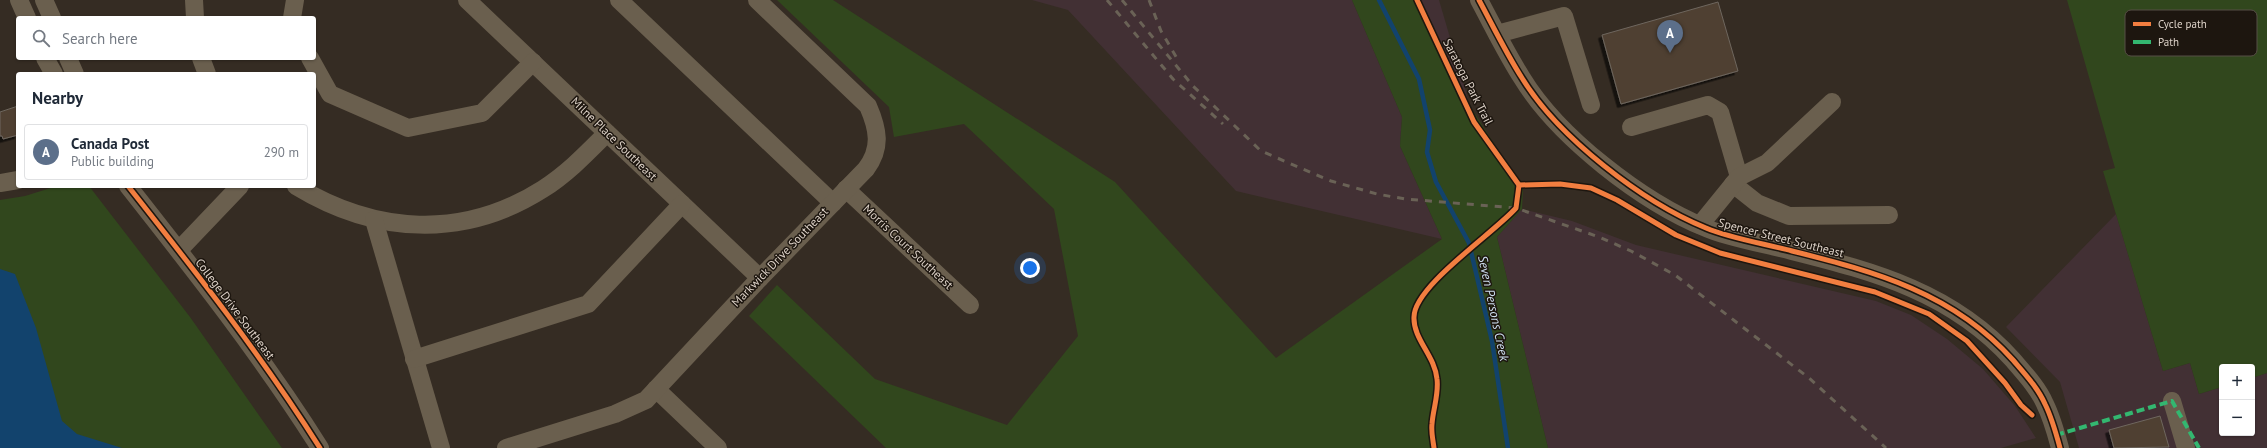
<!DOCTYPE html>
<html lang="en">
<head>
<meta charset="utf-8">
<style>
	body { margin:0; font-family:"PT Sans",sans-serif; background:#f2f2f3; color:#1f2937 }
	.controls { position:absolute; right:12px; bottom:12px; display:grid; overflow:hidden; border-radius:4px; box-shadow:0 1px 3px #0004 }
	.controls button { width:36px; height:36px; display:grid; place-items:center; padding:0; border:0; border-bottom:1px solid #e0e1e3; background:#fff; color:#1f2937; font:20px sans-serif }
	.you { position:absolute; left:1030px; top:268px; width:14px; height:14px; margin:-10px; border:3px solid #fff; border-radius:50%; background:#1a73e8; box-shadow:0 0 0 6px #1a73e833 }
	.badge { display:grid; place-items:center; width:26px; height:26px; border-radius:50%; background:#5a5b5e; color:#fff; font-size:13px; font-weight:700 }
	.pin { position:absolute; translate:-50% -33px; filter:drop-shadow(0 1px 2px #0008) }
	.pin::after { content:''; position:absolute; top:21px; width:14px; height:12px; background:inherit; clip-path:polygon(0 0,100% 0,50% 100%) }
	.list { margin:0; padding:0; list-style:none }
	h2 { display:flex; justify-content:space-between; align-items:center; height:52px; margin:0; padding:0 16px; font-size:17px }
	h2 small { font-size:13px; font-weight:400; color:#747a83 }
	.list li { display:grid; grid-template-columns:26px 1fr auto; gap:12px; align-items:center; box-sizing:border-box; height:56px; margin:0 8px 8px; padding:0 8px; border:1px solid #e0e1e3; border-radius:4px }
	.list b { display:block; font-size:15px; white-space:nowrap }
	.list p { margin:0; font-size:13px; white-space:nowrap; color:#747a83 }
	.list em { font-size:13px; font-style:normal; color:#747a83 }
	.icon { flex:none; width:22px; height:22px; fill:none; stroke:currentColor; stroke-width:2; stroke-linecap:round; stroke-linejoin:round }
	.map { position:relative; flex:none; width:2267px; height:448px; overflow:hidden }
	.search { position:absolute; background:#fff; box-shadow:0 1px 3px #0004; left:16px; top:16px; width:300px; height:44px; display:flex; align-items:center; gap:10px; box-sizing:border-box; padding:0 14px; border-radius:4px; color:#747a83; font-size:15px }
	.panel { position:absolute; background:#fff; box-shadow:0 1px 3px #0004; left:16px; top:72px; width:300px; height:116px; border-radius:4px }
	.map>svg:first-child { display:block }
</style>
</head>
<body>
<div class="map">
<svg width="2267" height="448" viewBox="0 0 2267 448">
	<defs>
		<filter id="shadow"><feDropShadow dx="-3.5" dy="3.5" stdDeviation="0" flood-color="#0009"/></filter>
	</defs>
	<rect width="100%" height="100%" fill="#352c23"/>
	<g fill="#423034">
		<polygon points="1032,0 1352,0 1402,117 1400,146 1442,239 1236,191 1068,10"/>
		<polygon points="1419,0 1439,0 1470,106"/>
		<polygon points="1522,209 1572,221 1636,245 1876,301 1911,315 1947,339 1983,369 2015,406 2036,438 2001,448 1548,448 1497,237"/>
		<polygon points="2116,214 2163,371 2190,363 2199,394 2222,387 2222,433 2252,433 2252,378 2267,373 2267,448 2079,448 2060,382 2006,327"/>
	</g>
	<g fill="#31471d">
		<polygon points="777,0 833,0 1115,182 1276,358 1442,239 1400,146 1402,117 1352,0 1419,0 1470,106 1523,189 1522,209 1497,237 1548,448 886,448 749,316 777,285 875,379 1007,425 1078,336 1054,209 964,124 894,137 889,107"/>
		<polygon points="2067,0 2267,0 2267,373 2252,378 2252,367 2222,367 2222,387 2199,394 2190,363 2163,371 2103,171 2115,168"/>
		<polygon points="57,186 89,186 190,317 282,448 0,448 0,200 25,196"/>
	</g>
	<polygon fill="#12436d" points="0,269 15,274 36,328 62,421 77,434 122,448 0,448"/>
	<g fill="none" stroke-linecap="round" stroke-linejoin="round">
		<polyline stroke="#12436d" stroke-width="4.5" points="1379,0 1419,79 1430,130 1427,152 1436,182 1469,243 1492,341 1508,448"/>
	</g>
	<g fill="#4f4132" stroke="#6e665e" filter="url(#shadow)">
		<polygon points="1718,2 1738,71 1621,104 1602,35"/>
		<polygon points="18,106 18,135 3,139 2,136 0,136 0,112"/>
		<polygon points="2160,416 2169,447 2114,448 2109,430"/>
	</g>
	<g fill="none" stroke-linecap="round" stroke-linejoin="round">
		<g stroke="#6a5f4e" stroke-width="18">
			<polyline points="19,0 27,18"/>
			<polyline points="44,0 52,18"/>
			<polyline points="194,0 195,18"/>
			<polyline points="467,0 760,278"/>
			<polyline points="619,0 833,203"/>
			<path d="M1479,0C1493,26 1506,53 1522,78C1558,137 1642,202 1706,228C1729,238 1766,244 1792,251C1876,272 1953,293 2013,360C2025,374 2038,388 2045,404C2052,418 2056,433 2060,448"/>
			<polyline points="292,18 295,0"/>
			<polyline points="1497,34 1564,16 1591,105"/>
			<polyline points="45,58 54,74"/>
			<polyline points="68,58 75,74"/>
			<polyline points="201,58 207,74"/>
			<polyline points="310,58 330,94 408,128 482,113 533,62"/>
			<polyline points="1631,127 1708,105 1720,112 1739,177"/>
			<polyline points="0,183 18,180"/>
			<polyline points="1733,184 1757,203 1789,216 1889,215"/>
			<path d="M128,186C195,271 262,356 320,448"/>
			<path d="M296,186C375,234 463,240 543,189C567,174 587,153 607,133"/>
			<polyline points="846,189 970,305"/>
			<polyline points="374,220 441,448"/>
			<polyline points="1700,225 1739,177 1767,163 1832,102"/>
			<polyline points="179,250 240,186"/>
			<polyline points="414,359 588,304 682,204"/>
			<polyline points="656,389 718,448"/>
			<polyline points="2172,401 2186,448"/>
			<path d="M506,448L615,414L646,400L760,278L866,169C882,148 878,129 868,106L757,0"/>
		</g>
		<g stroke="#6a6256" stroke-width="3" stroke-dasharray="7 7" stroke-linecap="butt">
			<polyline points="1107,0 1173,79 1223,124"/>
			<polyline points="1122,0 1193,86 1261,151 1331,181 1377,194 1405,199 1516,208 1599,237 1631,251 1675,275 1809,378 1886,448"/>
			<polyline points="1149,0 1161,31 1178,60"/>
		</g>
		<polyline stroke="#33b770" stroke-width="4" stroke-dasharray="8 4" stroke-linecap="butt" points="2056,435 2172,401 2199,448"/>
		<g stroke="#1d160f" stroke-width="8">
			<g id="cycleway">
				<path d="M1417,0L1474,122L1519,185L1516,208C1494,233 1414,286 1414,317C1413,339 1435,356 1437,379C1439,394 1433,409 1432,424C1431,432 1433,440 1434,448"/>
				<path d="M1479,0C1493,26 1506,53 1522,78C1558,137 1642,202 1706,228C1729,238 1766,244 1792,251C1876,272 1953,293 2013,360C2025,374 2038,388 2045,404C2052,418 2056,433 2060,448"/>
				<polyline points="1519,185 1560,184 1591,188 1617,200 1676,235 1720,253 1875,292 1929,314 1967,341 2005,383 2021,405 2032,415"/>
				<path d="M128,186C195,271 262,356 320,448"/>
			</g>
		</g>
		<use href="#cycleway" stroke="#f27e40" stroke-width="5"/>
	</g>
	<g text-anchor="middle" stroke-width="3" stroke-linejoin="round" paint-order="stroke">
		<g font-size="12" fill="#ddd2c8" stroke="#1d160f">
			<text transform="translate(1468 82) rotate(63)" y="4">Saratoga Park Trail</text>
			<text transform="translate(614 139) rotate(44)" y="4">Milne Place Southeast</text>
			<text transform="translate(1781 238) rotate(14)" y="4">Spencer Street Southeast</text>
			<text transform="translate(908 247) rotate(43)" y="4">Morris Court Southeast</text>
			<text transform="translate(780 257) rotate(-46)" y="4">Markwick Drive Southeast</text>
			<text transform="translate(235 309) rotate(53)" y="4">College Drive Southeast</text>
		</g>
		<g font-size="13" font-style="italic" fill="#cde" stroke="#1d160f">
			<text transform="translate(1494 308) rotate(78)" y="5">Seven Persons Creek</text>
		</g>
	</g>
	<rect x="2125" y="10" width="132" height="46" rx="6" fill="#1d160f" stroke="#574e46" stroke-width="1"/>
	<rect x="2133" y="22" width="18" height="4" fill="#f27e40"/>
	<rect x="2133" y="40" width="18" height="4" fill="#33b770"/>
	<g font-size="11" fill="#ddd2c8">
		<text x="2158" y="28">Cycle path</text>
		<text x="2158" y="46">Path</text>
	</g>
</svg>
<div class="controls">
<button>+</button>
<button>−</button>
</div>
<div class="you"></div>
<div class="pin badge" style="left:1670px;top:53px;background:#5c6f8a">A</div>
<div class="search"><svg class="icon" aria-label="search" viewBox="0 0 24 24"><circle cx="10" cy="10" r="6"/><path d="M15 15l6 6"/></svg>Search here</div>
<section class="panel">
<h2>Nearby<small></small></h2>
<ul class="list">
<li><span class="badge" style="background:#5c6f8a">A</span><div><b>Canada Post</b><p>Public building</p></div><em>290 m</em></li>
</ul>
</section>
</div>
</body>
</html>
